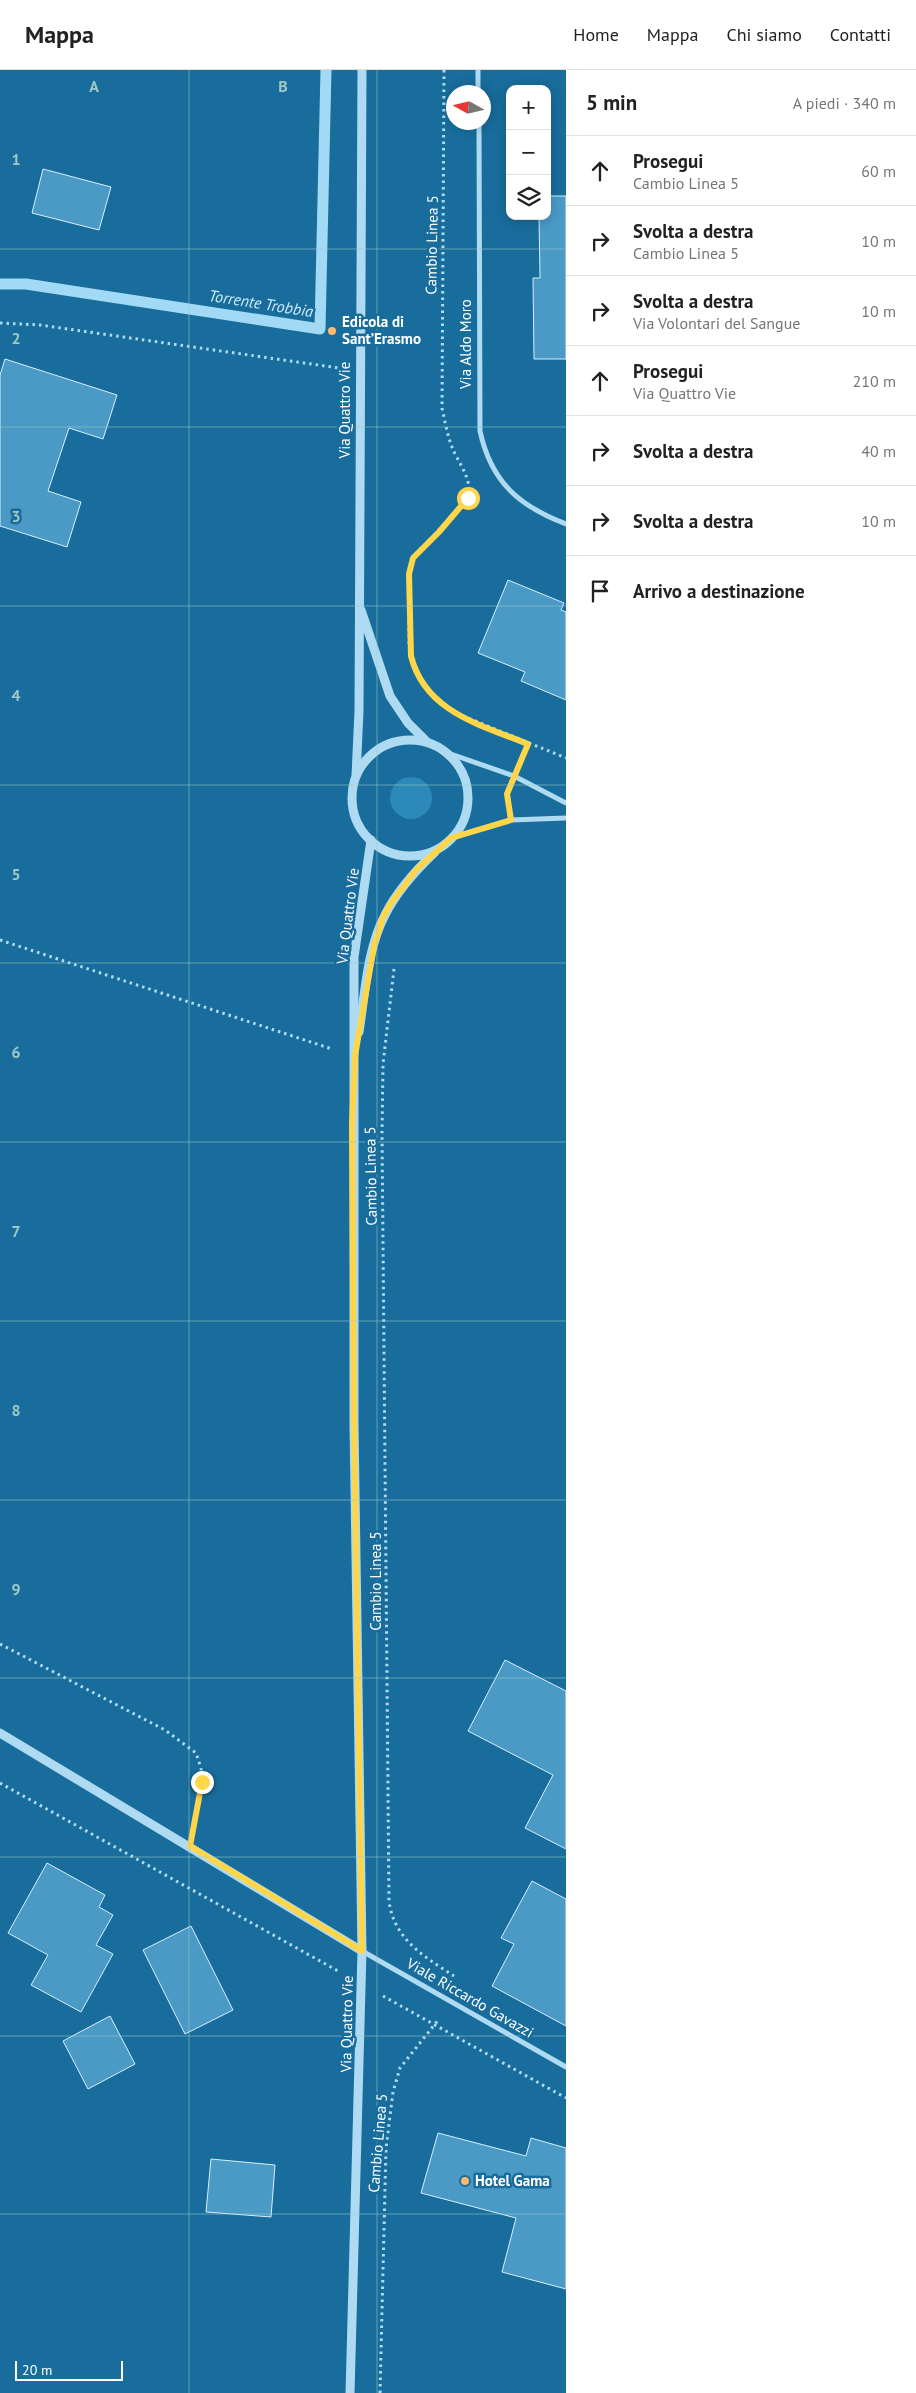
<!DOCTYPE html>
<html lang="it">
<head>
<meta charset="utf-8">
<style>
	body { margin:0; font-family:"PT Sans",sans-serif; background:#f2f2f2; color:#222 }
	.controls { position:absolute; right:15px; top:15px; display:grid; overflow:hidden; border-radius:10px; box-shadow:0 2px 12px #0003 }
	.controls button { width:45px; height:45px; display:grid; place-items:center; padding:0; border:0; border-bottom:1px solid #e0e0e0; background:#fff; color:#222; font:25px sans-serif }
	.compass { position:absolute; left:446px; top:15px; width:45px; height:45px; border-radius:50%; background:#fff; box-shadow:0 2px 12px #0003; rotate:278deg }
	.scale { position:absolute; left:15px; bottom:12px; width:108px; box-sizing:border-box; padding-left:5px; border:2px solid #fff; border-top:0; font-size:14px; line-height:18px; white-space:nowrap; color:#fff; -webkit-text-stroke:4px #186d9c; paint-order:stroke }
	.stop { position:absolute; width:15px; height:15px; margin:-11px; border:4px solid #ffd54a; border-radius:50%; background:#fff }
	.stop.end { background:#ffd54a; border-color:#fff; box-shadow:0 1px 5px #0008 }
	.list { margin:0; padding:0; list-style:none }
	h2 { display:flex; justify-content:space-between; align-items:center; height:65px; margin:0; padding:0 20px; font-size:21px }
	h2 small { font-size:16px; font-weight:400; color:#767676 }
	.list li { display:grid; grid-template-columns:32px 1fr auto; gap:15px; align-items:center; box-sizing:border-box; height:70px; padding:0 20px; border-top:1px solid #e0e0e0 }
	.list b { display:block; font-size:19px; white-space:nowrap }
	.list p { margin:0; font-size:16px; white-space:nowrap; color:#767676 }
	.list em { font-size:16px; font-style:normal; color:#767676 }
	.icon { flex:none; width:28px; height:28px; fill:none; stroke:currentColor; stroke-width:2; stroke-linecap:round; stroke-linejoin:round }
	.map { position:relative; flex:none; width:566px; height:2323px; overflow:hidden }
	header { display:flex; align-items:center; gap:30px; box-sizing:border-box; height:70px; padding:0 25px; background:#fff; border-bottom:1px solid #e0e0e0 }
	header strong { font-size:24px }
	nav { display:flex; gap:28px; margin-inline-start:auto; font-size:18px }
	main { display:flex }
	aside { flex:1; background:#fff }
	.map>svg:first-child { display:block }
</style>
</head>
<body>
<header>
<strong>Mappa</strong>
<nav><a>Home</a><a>Mappa</a><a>Chi siamo</a><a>Contatti</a></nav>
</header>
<main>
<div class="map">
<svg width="566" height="2323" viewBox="0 0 566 2323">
	<rect width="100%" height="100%" fill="#186d9c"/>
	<circle fill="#2c89b9" cx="411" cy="728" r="21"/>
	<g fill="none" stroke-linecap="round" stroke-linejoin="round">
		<polyline stroke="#a2d9f4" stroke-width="11" points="0,214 26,214 320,259 326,0"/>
	</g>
	<g fill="#4a9ac5" stroke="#d7effc">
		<polygon points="43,99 111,117 99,160 32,143"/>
		<polygon points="547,126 566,126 566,289 534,289 533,208 540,208 539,146 547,146"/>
		<polygon points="5,289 117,325 103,369 69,358 48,421 81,432 67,477 0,456 0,305"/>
		<polygon points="508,510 564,533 561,540 566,542 566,630 521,611 525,602 478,583"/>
		<polygon points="505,1590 566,1621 566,1779 525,1758 553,1705 468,1661"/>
		<polygon points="47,1793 105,1825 99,1837 113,1845 96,1875 113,1884 81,1942 31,1915 48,1885 8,1863"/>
		<polygon points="532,1811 566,1829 566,1956 492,1916 514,1874 501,1868"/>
		<polygon points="191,1856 233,1940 185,1964 143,1880"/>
		<polygon points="110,1946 135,1994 88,2019 63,1971"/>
		<polygon points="438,2063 526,2086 531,2068 566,2078 566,2219 502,2202 516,2148 421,2123"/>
		<polygon points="211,2089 275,2095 271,2147 206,2142"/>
	</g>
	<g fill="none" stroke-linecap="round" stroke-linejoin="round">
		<g stroke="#afdbf2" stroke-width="3" stroke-dasharray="2.5 4" stroke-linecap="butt">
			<path d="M444,0L442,338C445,351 447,364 452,377C458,393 473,409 468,428L413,488L409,504V575L414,597L432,626L451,641L566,688"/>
			<polyline points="0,253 40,255 339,298"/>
			<polyline points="522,688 528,674"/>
			<polyline points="0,870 332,979"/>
			<path d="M394,899L383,994L382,1063L389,1831C394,1870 425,1887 454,1906"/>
			<polyline points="0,1574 165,1660 196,1683 201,1698 202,1712 195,1753"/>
			<polyline points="0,1713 338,1901"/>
			<polyline points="383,1926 566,2028"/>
			<polyline points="380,2323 386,2078 393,2022 400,1998 439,1949"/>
		</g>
		<g stroke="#afdbf2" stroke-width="5">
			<polyline points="478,0 478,22"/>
			<path d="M479,52L480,361C491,412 519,436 566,454"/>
			<polyline points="445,682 514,706 566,733"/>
			<polyline points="451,768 511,750 566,748"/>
			<polyline points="362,1881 566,1997"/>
		</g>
		<g stroke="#afdbf2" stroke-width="9">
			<polyline points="361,540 390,626 408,653 427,672"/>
			<circle cx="410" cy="728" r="58"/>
			<polyline points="356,706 359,641 362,0"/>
			<path d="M359,962C365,924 367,879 385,845C397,821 416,800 435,782"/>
			<polyline points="0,1663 362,1881"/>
			<polyline points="350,2323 362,1881 354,1355 354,887 371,770"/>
		</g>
	</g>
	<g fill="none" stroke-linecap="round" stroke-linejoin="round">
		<path stroke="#ffd54a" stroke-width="6" d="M202,1712L190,1776L362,1881L354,1355L352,1054L355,986L374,876L383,847L391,833L416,800L451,768L511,750L507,724L528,674C481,655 425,642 411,586L409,504L413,488L439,462L468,428"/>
	</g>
	<path fill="none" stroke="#9fc8c5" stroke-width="1" stroke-opacity="0.55" d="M189,0V2323M377,0V2323M0,179H566M0,357H566M0,536H566M0,715H566M0,893H566M0,1072H566M0,1251H566M0,1430H566M0,1608H566M0,1787H566M0,1966H566M0,2144H566"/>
	<g fill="#ffb870" stroke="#186d9c" stroke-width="2">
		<circle cx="332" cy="261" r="5"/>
		<circle cx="465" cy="2111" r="5"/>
	</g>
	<g text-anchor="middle" stroke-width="5" stroke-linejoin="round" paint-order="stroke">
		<g font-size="15" fill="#fff" stroke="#186d9c">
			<text transform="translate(432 175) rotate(-89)" y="5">Cambio Linea 5</text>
			<text transform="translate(466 274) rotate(-90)" y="5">Via Aldo Moro</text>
			<text transform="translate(345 340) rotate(-90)" y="5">Via Quattro Vie</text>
			<text transform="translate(348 846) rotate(-83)" y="5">Via Quattro Vie</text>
			<text transform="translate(371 1106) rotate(-91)" y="5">Cambio Linea 5</text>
			<text transform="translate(376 1511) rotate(-90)" y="5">Cambio Linea 5</text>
			<text transform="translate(470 1928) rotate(30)" y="5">Viale Riccardo Gavazzi</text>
			<text transform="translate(347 1954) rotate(-89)" y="5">Via Quattro Vie</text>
			<text transform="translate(378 2073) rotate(-85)" y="5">Cambio Linea 5</text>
		</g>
		<g font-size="15" font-weight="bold" fill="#fff" stroke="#186d9c" text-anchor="start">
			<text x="342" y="257">Edicola di<tspan x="342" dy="17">Sant’Erasmo</tspan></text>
			<text x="475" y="2116">Hotel Gama</text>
		</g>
		<g font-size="16" font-style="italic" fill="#cdebfa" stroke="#186d9c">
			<text transform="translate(261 233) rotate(9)" y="6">Torrente Trobbia</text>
		</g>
	</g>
	<g font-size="16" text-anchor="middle" font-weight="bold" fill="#9fc8c5" stroke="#186d9c" stroke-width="5" stroke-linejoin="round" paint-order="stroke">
		<text x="94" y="22">A</text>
		<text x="283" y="22">B</text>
		<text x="16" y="95">1</text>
		<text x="16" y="274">2</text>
		<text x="16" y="452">3</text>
		<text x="16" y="631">4</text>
		<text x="16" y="810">5</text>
		<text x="16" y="988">6</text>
		<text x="16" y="1167">7</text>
		<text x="16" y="1346">8</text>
		<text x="16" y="1525">9</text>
	</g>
</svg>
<div class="controls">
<button>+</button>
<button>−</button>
<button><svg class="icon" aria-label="layers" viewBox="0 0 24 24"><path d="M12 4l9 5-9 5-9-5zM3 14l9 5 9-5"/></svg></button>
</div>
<svg class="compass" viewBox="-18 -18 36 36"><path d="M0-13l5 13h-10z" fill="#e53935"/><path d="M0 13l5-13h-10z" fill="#767676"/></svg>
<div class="scale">20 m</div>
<div class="stop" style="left:468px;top:428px"></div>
<div class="stop end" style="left:202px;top:1712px"></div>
</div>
<aside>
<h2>5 min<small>A piedi · 340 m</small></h2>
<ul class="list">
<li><svg class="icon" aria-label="ahead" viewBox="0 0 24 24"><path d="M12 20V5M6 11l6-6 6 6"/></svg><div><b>Prosegui</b><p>Cambio Linea 5</p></div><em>60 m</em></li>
<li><svg class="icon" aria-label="right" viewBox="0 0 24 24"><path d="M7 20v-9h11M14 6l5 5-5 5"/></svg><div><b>Svolta a destra</b><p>Cambio Linea 5</p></div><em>10 m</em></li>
<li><svg class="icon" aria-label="right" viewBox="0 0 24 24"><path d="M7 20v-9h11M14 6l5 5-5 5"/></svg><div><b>Svolta a destra</b><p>Via Volontari del Sangue</p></div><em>10 m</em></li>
<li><svg class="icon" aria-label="ahead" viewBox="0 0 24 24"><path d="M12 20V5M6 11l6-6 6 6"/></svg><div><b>Prosegui</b><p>Via Quattro Vie</p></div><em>210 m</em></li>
<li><svg class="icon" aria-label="right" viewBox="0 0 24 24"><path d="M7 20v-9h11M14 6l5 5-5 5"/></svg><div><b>Svolta a destra</b></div><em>40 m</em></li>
<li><svg class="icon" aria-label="right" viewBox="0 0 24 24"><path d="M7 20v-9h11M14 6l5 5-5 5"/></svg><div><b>Svolta a destra</b></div><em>10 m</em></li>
<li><svg class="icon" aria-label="arrive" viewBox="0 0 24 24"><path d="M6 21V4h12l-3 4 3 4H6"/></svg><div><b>Arrivo a destinazione</b></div></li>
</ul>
</aside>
</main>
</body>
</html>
